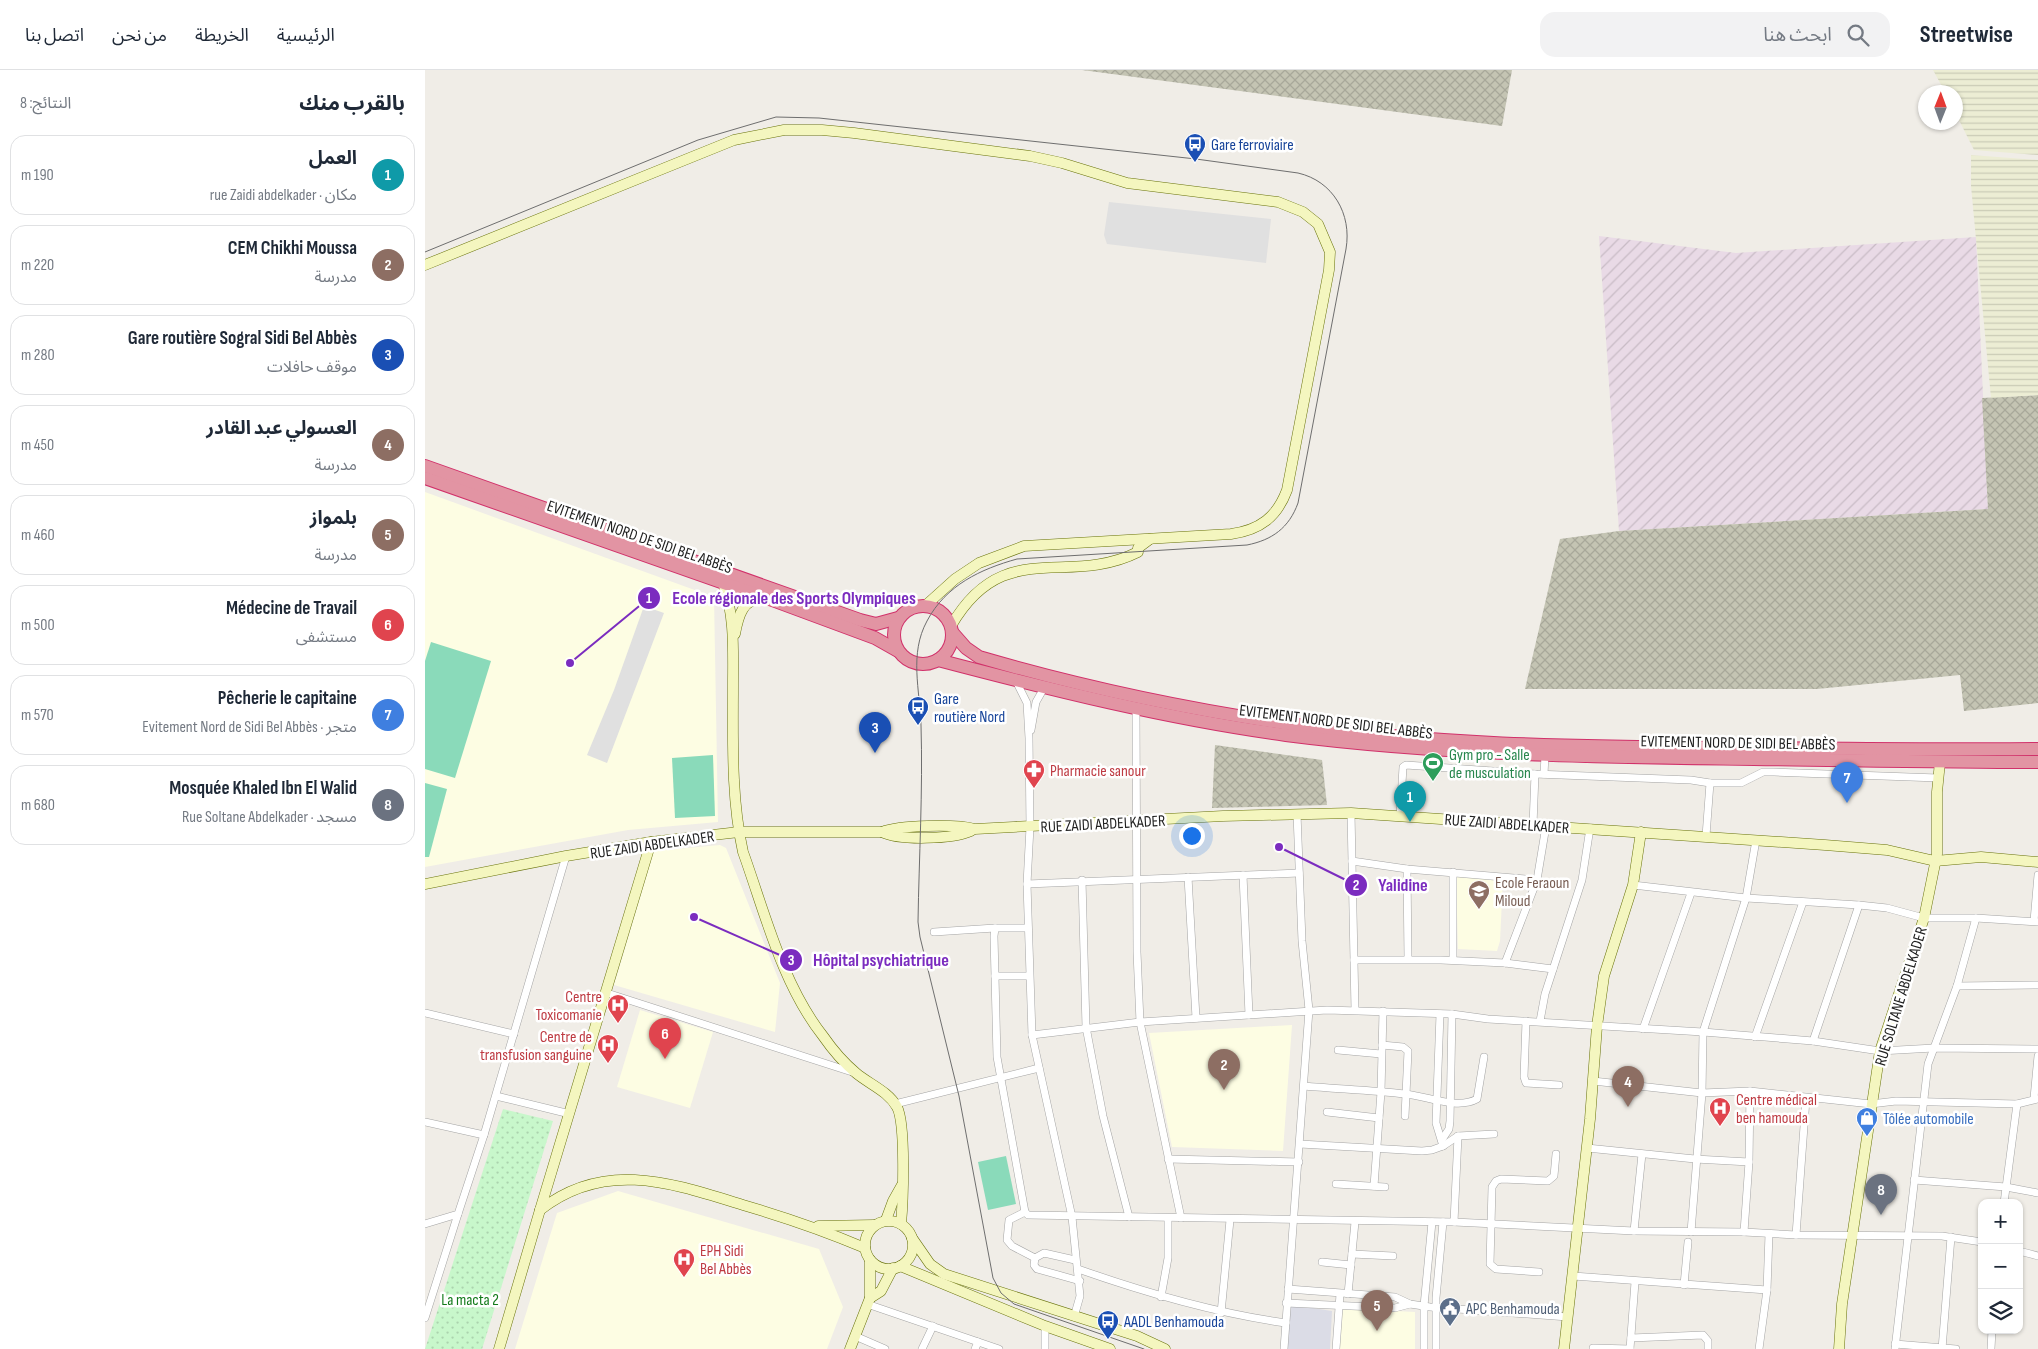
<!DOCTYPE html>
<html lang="ar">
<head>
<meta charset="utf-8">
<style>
	body { margin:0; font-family:"Sofia Sans Condensed","Noto Sans Arabic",sans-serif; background:#f2f2f3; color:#1f2937; direction:rtl }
	.controls { position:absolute; right:15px; bottom:15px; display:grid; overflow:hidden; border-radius:10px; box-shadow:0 1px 4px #0004 }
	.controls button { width:45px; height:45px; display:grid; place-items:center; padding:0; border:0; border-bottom:1px solid #e0e1e3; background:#fff; color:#1f2937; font:25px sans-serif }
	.compass { position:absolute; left:1493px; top:15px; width:45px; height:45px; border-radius:50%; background:#fff; box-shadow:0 1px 4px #0004; rotate:1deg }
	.you { position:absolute; left:766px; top:765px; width:18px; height:18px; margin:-12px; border:4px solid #fff; border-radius:50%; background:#1a73e8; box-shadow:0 0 0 8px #1a73e833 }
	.badge { display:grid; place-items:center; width:32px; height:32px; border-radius:50%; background:#0b8043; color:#fff; font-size:16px; font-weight:700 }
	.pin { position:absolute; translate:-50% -41px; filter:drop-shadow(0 1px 2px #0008) }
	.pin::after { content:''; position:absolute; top:26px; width:18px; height:15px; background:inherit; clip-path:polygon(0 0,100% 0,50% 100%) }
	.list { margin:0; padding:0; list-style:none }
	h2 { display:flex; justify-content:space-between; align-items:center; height:65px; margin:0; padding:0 20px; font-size:21px }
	h2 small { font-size:16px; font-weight:400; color:#747a83 }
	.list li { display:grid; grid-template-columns:32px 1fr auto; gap:15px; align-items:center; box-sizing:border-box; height:80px; margin:0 10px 10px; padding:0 10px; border:1px solid #e0e1e3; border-radius:15px }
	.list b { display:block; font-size:19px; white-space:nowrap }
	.list p { margin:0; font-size:16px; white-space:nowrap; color:#747a83 }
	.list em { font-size:16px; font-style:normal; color:#747a83 }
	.icon { flex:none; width:28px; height:28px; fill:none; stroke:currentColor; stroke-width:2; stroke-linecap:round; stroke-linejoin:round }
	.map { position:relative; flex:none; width:1613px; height:1279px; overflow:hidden; direction:ltr }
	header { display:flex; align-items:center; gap:30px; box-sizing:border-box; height:70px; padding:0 25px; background:#fff; border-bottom:1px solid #e0e1e3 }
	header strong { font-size:24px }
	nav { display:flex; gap:28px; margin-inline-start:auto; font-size:18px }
	.search { width:350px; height:45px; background:#f2f2f3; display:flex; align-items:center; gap:12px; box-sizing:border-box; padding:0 18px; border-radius:15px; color:#747a83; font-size:19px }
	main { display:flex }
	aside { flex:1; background:#fff }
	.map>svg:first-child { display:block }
</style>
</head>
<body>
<header>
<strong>Streetwise</strong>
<div class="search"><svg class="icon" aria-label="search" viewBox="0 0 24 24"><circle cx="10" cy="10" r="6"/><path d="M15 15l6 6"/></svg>ابحث هنا</div>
<nav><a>الرئيسية</a><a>الخريطة</a><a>من نحن</a><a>اتصل بنا</a></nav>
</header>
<main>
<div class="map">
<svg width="1613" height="1279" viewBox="0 0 1613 1279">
	<defs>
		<pattern id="industrial-furrows" width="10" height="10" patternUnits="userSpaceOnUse" patternTransform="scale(1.25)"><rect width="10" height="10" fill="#e9dae6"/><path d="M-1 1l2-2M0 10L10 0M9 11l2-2" fill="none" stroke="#c8bbc5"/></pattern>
		<pattern id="construction-cross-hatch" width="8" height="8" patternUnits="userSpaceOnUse" patternTransform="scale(1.25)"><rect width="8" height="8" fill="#c4c4b3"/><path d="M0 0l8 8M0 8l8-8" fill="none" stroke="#a8a89a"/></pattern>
		<pattern id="farmland-rules" width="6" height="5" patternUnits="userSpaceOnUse" patternTransform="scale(1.25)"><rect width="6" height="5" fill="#ecedd4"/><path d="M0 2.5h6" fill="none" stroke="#cacbb6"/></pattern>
		<pattern id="park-dots" width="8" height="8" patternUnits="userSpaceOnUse" patternTransform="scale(1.25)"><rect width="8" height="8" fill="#c8f7cb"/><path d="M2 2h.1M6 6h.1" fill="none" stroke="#acd3ae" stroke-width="1.8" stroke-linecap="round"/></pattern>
	</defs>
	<rect width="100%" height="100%" fill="#f0ede7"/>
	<polygon fill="url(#industrial-furrows)" points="1174,166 1311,183 1551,167 1563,439 1194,461"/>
	<g fill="#fdfde3">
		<polygon points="0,422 289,527 293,752 203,760 0,797"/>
		<polygon points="295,775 301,778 355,913 350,962 189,915 229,781"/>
		<polygon points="1031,807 1078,809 1075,871 1072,881 1033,879"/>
		<polygon points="215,940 288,962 265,1038 192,1017"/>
		<polygon points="867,955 858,1081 747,1077 724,963"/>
		<polygon points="193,1121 394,1179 418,1237 402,1279 90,1279 132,1143"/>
		<polygon points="915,1238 990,1242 990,1279 913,1279"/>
	</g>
	<g fill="url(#construction-cross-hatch)">
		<polygon points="657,0 1087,0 1077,56"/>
		<polygon points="1613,325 1613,633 1539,641 1535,605 1392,619 1100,619 1135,469 1194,461 1563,439 1557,328"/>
		<polygon points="790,675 897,690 902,735 787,738"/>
	</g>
	<g fill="url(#farmland-rules)">
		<polygon points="1508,0 1613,0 1613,85 1549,80 1531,44 1530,22 1520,22"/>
		<polygon points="1546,85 1613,90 1613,325 1566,328 1546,116"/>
	</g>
	<polygon fill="url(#park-dots)" points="78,1039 128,1051 57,1279 0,1279"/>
	<g fill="#8adaba">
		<polygon points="6,572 66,591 30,708 0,699 0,591"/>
		<polygon points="288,685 290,746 250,748 247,688"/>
		<polygon points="0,713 22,719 4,787 0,787"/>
		<polygon points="581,1086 591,1134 563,1140 553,1092"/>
	</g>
	<g fill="#e0e0e0">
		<polygon points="684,132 846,149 841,193 682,174 679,165"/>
		<polygon points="219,536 239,543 182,693 162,685 189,620"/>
	</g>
	<polygon fill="#dbdce6" points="868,1235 907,1241 905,1279 860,1279 864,1236"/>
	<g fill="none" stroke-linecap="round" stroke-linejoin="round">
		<g stroke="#a4a4a4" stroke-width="8">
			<g id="street">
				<polyline points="591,611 602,633 604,668 605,757 602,814 607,965 647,1147 655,1226 649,1247"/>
				<polyline points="711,638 712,882 715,952 756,1148"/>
				<polyline points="606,660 611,632 619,618"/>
				<polyline points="1119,704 1120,686"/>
				<polyline points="1285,713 1316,713 1338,702 1349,702 1513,708"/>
				<polyline points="926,743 930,940"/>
				<polyline points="975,746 978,697 981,695 1110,704 1266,710 1285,713 1281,766"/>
				<polyline points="1108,755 1110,704"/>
				<polyline points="927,791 982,799 1112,810"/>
				<polyline points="982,799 983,889"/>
				<polyline points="1028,802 1028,890"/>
				<polyline points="818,805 824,945"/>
				<polyline points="763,807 771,948"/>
				<polyline points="657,810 661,957 678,1046 704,1147"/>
				<polyline points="602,814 874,803"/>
				<polyline points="1208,815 1321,828 1434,835 1462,838 1499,848 1551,848 1613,852"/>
				<polyline points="1609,851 1613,805"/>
				<polyline points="603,858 570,858 569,866 572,987 600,1142 603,1145 1029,1152 1209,1161 1319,1162 1371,1165 1517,1166 1557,1172"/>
				<polyline points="509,862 570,858"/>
				<polyline points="929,890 1016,890 1080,893 1128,899"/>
				<polyline points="1080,893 1112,810 1121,756"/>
				<polyline points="570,906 604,906"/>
				<polyline points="1532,916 1613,915"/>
				<polyline points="182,923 427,1002"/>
				<polyline points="0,943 89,964"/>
				<polyline points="1101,951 1099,1007 1101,1013 1134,1015"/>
				<polyline points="1115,951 1120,924 1157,810 1165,758"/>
				<polyline points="1218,959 1266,823"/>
				<polyline points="607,965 715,952 902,940 1027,944 1063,949 1278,962 1388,971 1455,981 1509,978 1613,979"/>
				<polyline points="1330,967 1378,832"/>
				<polyline points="1388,971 1434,835"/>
				<polyline points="957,975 978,977 983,981 980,1046"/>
				<polyline points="913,980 956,984"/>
				<polyline points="1168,1011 1277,1023 1325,1021 1446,1034 1471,1031 1592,1034 1613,1029"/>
				<path d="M879,1016C912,1019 946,1020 980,1024C1002,1026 1032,1040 1052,1029L1059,987"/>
				<polyline points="71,1026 145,1044"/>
				<polyline points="1609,1028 1613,986"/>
				<polyline points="470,1034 614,998"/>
				<polyline points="902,1042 954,1048"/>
				<polyline points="0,1052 59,1065 141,786"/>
				<polyline points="1018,1068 1024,1059 1025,1051 1027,944"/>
				<polyline points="875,1074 997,1081 1007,1080 1018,1076 1011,1053 1015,944"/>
				<polyline points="1018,1076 1033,1066 1069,1064"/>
				<polyline points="1162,1078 1270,1089 1324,1092"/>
				<polyline points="743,1089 874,1092"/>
				<polyline points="1489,1110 1581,1117 1613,1123"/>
				<polyline points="911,1114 960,1117"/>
				<polyline points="949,1116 956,1022 958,941"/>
				<polyline points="1579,1133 1592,1034"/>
				<polyline points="600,1142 584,1150 582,1170 587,1176 610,1188"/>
				<polyline points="1029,1152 1033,1066"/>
				<polyline points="0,1154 33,1144 59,1065"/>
				<polyline points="1209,1161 1217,1084"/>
				<polyline points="1266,1162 1277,1023 1278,962 1321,828 1331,770"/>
				<polyline points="1319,1162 1324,1092 1325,1021"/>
				<polyline points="1371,1165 1381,1029"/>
				<polyline points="1594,1181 1613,1186"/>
				<polyline points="927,1184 968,1186"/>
				<polyline points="650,1190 619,1183 610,1188 609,1195 612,1199 655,1211"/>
				<polyline points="897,1192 926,1195"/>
				<path d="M653,1199C721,1223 789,1243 861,1253"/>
				<polyline points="1114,1202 1071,1199 1065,1194 1067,1117 1071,1111 1076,1109 1123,1111 1129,1106 1131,1084"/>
				<polyline points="1148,1206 1342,1220"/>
				<polyline points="1259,1215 1263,1172"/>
				<polyline points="863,1219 970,1227 985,1234 1005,1237 1143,1247"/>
				<polyline points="923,1224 930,1152"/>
				<polyline points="736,1227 743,1188 743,1148"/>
				<polyline points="861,1233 970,1238 985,1234"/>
				<polyline points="442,1234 574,1279"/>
				<polyline points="796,1243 805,1150"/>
				<polyline points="0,1248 33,1144"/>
				<polyline points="430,1266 460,1279"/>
				<polyline points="1206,1268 1278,1265 1283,1271 1283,1279"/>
				<polyline points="1470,1274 1531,1279"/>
				<polyline points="1168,1278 1205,1279"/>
				<polyline points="497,1279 508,1256"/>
				<polyline points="550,1279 553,1272"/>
				<polyline points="620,1279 620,1256"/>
				<polyline points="859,1279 884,940 877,871 872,744"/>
				<polyline points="911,1279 915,1224"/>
				<polyline points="999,1279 999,1236 1007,1152"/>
				<polyline points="1011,1279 1011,1228 1018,1152"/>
				<polyline points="1205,1279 1210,1212"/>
				<polyline points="1334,1279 1342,1220 1344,1164"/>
				<polyline points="1470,1279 1503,994 1532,916 1551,848"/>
				<polyline points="1517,1279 1526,1167"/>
				<polyline points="1566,1279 1567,1260"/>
			</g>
		</g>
		<g stroke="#69730c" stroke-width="11">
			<g id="secondary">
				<path d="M0,195L309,70L359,60H397L429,63L605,86L637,93L702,113L853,132L878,142L893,154L905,182L904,200L862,420C852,447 835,460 806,464L599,476L554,493L530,509L500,536"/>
				<path d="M298,513C310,545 308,582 308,615C308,670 306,728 318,782C340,843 357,914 398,966C407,979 419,993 431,1003C444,1014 463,1021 472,1037C481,1054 478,1132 476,1154"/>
				<path d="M526,556C579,465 641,518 713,482V478L725,469"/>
				<path d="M310,564C313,547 318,526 340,529"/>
				<path d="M457,762C475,771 528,769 546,761"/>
				<path d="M0,814L141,786L226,772L314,762H457C474,755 531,754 550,759L798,746L926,743L1400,775L1462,780L1510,791L1556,787L1613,792"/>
				<polyline points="115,1140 226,772"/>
				<polyline points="461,1150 468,1131 477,1115"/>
				<circle cx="464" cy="1175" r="24"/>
				<polyline points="393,1156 449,1155"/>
				<polyline points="487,1168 505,1194 519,1204 712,1266 740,1279"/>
				<polyline points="475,1196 620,1256 685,1279"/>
				<polyline points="445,1228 456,1221 468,1198"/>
				<path d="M74,1279L115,1140C180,1089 247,1113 318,1135C359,1147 400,1161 440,1178"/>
				<polyline points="425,1279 445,1228 445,1190"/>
				<polyline points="1139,1279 1165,1049 1172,956 1179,906 1208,815 1216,762"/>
				<polyline points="1414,1279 1417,1234 1455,981 1499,848 1512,784 1512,722 1515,692"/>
			</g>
		</g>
		<g stroke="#d1316a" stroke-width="14">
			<g id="highway">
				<polyline points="0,396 435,550 451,554 473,548"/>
				<polyline points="0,408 350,531 450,568 473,581"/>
				<circle cx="498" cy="565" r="29"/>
				<path d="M527,562L541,578L554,587C654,616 756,638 858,653C1003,675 1151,677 1297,678C1402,678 1508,680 1613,679"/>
				<path d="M513,590C627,620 743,649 861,665C1016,685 1172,687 1329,689C1423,690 1518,692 1613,692"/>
			</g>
		</g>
		<use href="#street" stroke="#fff" stroke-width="7"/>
		<use href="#secondary" stroke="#f4f6bf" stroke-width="10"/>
		<use href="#highway" stroke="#e294a3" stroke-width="12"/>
		<path stroke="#6e6e6e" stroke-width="1" d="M0,182L273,70L351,47L394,48L771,89L873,103C908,111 927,144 921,179L873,433C864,458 847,470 822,475L592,489C556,499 521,515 502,551C484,584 495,620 496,655C498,721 494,787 493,852L495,867L534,1026L568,1208L576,1223L589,1234L719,1279"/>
	</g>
	<defs>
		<g id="bus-pin" transform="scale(1.125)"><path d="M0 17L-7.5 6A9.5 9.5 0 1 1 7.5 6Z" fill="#1a4fb4" stroke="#fff"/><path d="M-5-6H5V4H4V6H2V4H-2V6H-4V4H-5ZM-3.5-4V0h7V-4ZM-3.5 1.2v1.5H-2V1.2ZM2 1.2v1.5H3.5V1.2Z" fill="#fff"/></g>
		<g id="stadium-pin" transform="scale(1.125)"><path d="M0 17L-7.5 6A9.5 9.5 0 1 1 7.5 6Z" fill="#2e9e5b" stroke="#fff"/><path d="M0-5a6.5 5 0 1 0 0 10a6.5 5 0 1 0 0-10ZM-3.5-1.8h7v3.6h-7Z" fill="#fff"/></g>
		<g id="pharmacy-pin" transform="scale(1.125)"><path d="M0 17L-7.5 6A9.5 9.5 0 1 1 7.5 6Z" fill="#e0444e" stroke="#fff"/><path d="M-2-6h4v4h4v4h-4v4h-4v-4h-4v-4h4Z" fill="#fff"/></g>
		<g id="school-pin" transform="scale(1.125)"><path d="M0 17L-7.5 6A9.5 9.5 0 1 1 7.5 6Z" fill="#8d6e63" stroke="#fff"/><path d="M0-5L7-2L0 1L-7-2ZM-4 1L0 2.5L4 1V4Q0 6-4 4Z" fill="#fff"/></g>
		<g id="hospital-pin" transform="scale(1.125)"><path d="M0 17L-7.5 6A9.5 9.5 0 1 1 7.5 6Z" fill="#e0444e" stroke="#fff"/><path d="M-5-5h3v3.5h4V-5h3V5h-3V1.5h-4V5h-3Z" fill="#fff"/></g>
		<g id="shop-pin" transform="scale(1.125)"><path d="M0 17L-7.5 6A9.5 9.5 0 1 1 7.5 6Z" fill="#3f7fe0" stroke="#fff"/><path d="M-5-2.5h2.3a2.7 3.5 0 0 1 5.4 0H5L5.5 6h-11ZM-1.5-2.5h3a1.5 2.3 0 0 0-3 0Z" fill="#fff"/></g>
		<g id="civic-pin" transform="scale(1.125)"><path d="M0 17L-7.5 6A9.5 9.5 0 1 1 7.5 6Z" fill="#5c6f8a" stroke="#fff"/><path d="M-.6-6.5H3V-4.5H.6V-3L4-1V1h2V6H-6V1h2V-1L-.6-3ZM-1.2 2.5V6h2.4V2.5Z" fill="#fff"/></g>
	</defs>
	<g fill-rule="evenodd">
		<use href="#bus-pin" x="770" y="74"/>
		<use href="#bus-pin" x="493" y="637"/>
		<use href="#stadium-pin" x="1008" y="693"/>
		<use href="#pharmacy-pin" x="609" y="700"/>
		<use href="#school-pin" x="1054" y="821"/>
		<use href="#hospital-pin" x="193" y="935"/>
		<use href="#hospital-pin" x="183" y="975"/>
		<use href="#hospital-pin" x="1295" y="1038"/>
		<use href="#shop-pin" x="1442" y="1048"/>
		<use href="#hospital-pin" x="259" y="1189"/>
		<use href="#civic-pin" x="1025" y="1238"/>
		<use href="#bus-pin" x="683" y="1251"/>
	</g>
	<g text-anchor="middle" stroke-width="5" stroke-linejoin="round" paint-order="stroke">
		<g font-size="16" fill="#164399" stroke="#fff" text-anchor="start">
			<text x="786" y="80">Gare ferroviaire</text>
			<text x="509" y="634">Gare<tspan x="509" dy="18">routière Nord</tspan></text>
			<text x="699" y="1257">AADL Benhamouda</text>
		</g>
		<g font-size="16" fill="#202020" stroke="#fff">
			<text transform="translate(215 466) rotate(19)" y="6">EVITEMENT NORD DE SIDI BEL ABBÈS</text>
			<text transform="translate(911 651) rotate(7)" y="6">EVITEMENT NORD DE SIDI BEL ABBÈS</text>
			<text transform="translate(1313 672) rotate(1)" y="6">EVITEMENT NORD DE SIDI BEL ABBÈS</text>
			<text transform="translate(678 753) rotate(-3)" y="6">RUE ZAIDI ABDELKADER</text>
			<text transform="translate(1082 753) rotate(4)" y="6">RUE ZAIDI ABDELKADER</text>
			<text transform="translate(227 774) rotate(-8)" y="6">RUE ZAIDI ABDELKADER</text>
			<text transform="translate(1475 926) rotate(-73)" y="6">RUE SOLTANE ABDELKADER</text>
		</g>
		<g font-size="16" fill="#27864d" stroke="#fff" text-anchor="start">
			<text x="1024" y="690">Gym pro - Salle<tspan x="1024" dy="18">de musculation</tspan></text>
		</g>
		<g font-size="16" fill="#be3a42" stroke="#fff" text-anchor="start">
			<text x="625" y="706">Pharmacie sanour</text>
			<text x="177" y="932" text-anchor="end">Centre<tspan x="177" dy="18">Toxicomanie</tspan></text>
			<text x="167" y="972" text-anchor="end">Centre de<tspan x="167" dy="18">transfusion sanguine</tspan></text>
			<text x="1311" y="1035">Centre médical<tspan x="1311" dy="18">ben hamouda</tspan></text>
			<text x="275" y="1186">EPH Sidi<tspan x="275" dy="18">Bel Abbès</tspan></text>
		</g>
		<g font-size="16" fill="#785e54" stroke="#fff" text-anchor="start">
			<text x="1070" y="818">Ecole Feraoun<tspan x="1070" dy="18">Miloud</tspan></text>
		</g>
		<g font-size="16" fill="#366cbe" stroke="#fff" text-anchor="start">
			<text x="1458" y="1054">Tôlée automobile</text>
		</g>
		<g font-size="16" fill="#127a1a" stroke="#fff">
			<text x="45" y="1235">La macta 2</text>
		</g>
		<g font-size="16" fill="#4e5e75" stroke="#fff" text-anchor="start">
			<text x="1041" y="1244">APC Benhamouda</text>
		</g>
	</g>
	<path fill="none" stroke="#7b2cbf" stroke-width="2" d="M145 593L224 528M854 777L931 815M269 847L366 890"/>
	<g fill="#7b2cbf" stroke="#fff" stroke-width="2">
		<circle cx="145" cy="593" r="5"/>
		<circle cx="854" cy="777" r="5"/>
		<circle cx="269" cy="847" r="5"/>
		<circle cx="224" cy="528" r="12"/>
		<circle cx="931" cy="815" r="12"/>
		<circle cx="366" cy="890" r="12"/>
	</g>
	<g font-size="15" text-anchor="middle" font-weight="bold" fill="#fff">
		<text x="224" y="533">1</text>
		<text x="931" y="820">2</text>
		<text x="366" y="895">3</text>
	</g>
	<g font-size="18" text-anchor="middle" font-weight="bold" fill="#7b2cbf" stroke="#fff" stroke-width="5" stroke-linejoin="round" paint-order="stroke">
		<text x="369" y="534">Ecole régionale des Sports Olympiques</text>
		<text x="978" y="821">Yalidine</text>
		<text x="456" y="896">Hôpital psychiatrique</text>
	</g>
</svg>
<div class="controls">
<button>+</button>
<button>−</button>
<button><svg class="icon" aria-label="layers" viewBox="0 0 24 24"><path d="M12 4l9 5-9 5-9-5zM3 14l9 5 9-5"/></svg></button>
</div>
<svg class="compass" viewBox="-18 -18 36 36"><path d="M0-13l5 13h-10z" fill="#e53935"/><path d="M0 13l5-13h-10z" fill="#747a83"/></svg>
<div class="you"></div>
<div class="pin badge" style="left:985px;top:752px;background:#0f9aa8">1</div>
<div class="pin badge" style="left:799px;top:1020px;background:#8d6e63">2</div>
<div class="pin badge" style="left:450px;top:683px;background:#1a4fb4">3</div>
<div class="pin badge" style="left:1203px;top:1037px;background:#8d6e63">4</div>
<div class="pin badge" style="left:952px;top:1261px;background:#8d6e63">5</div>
<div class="pin badge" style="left:240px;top:989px;background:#e0444e">6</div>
<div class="pin badge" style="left:1422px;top:733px;background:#3f7fe0">7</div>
<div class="pin badge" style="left:1456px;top:1145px;background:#6b7280">8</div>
</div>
<aside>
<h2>بالقرب منك<small>النتائج: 8</small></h2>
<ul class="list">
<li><span class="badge" style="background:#0f9aa8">1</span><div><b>العمل</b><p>مكان · rue Zaidi abdelkader</p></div><em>190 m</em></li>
<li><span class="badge" style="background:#8d6e63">2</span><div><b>CEM Chikhi Moussa</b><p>مدرسة</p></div><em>220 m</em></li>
<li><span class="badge" style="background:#1a4fb4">3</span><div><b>Gare routière Sogral Sidi Bel Abbès</b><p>موقف حافلات</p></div><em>280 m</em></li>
<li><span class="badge" style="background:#8d6e63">4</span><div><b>العسولي عبد القادر</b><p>مدرسة</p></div><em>450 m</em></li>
<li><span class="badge" style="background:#8d6e63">5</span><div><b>بلمواز</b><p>مدرسة</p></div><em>460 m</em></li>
<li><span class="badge" style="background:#e0444e">6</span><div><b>Médecine de Travail</b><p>مستشفى</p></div><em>500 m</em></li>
<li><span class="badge" style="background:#3f7fe0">7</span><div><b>Pêcherie le capitaine</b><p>متجر · Evitement Nord de Sidi Bel Abbès</p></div><em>570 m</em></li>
<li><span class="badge" style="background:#6b7280">8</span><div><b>Mosquée Khaled Ibn El Walid</b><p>مسجد · Rue Soltane Abdelkader</p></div><em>680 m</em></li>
</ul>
</aside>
</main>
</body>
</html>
